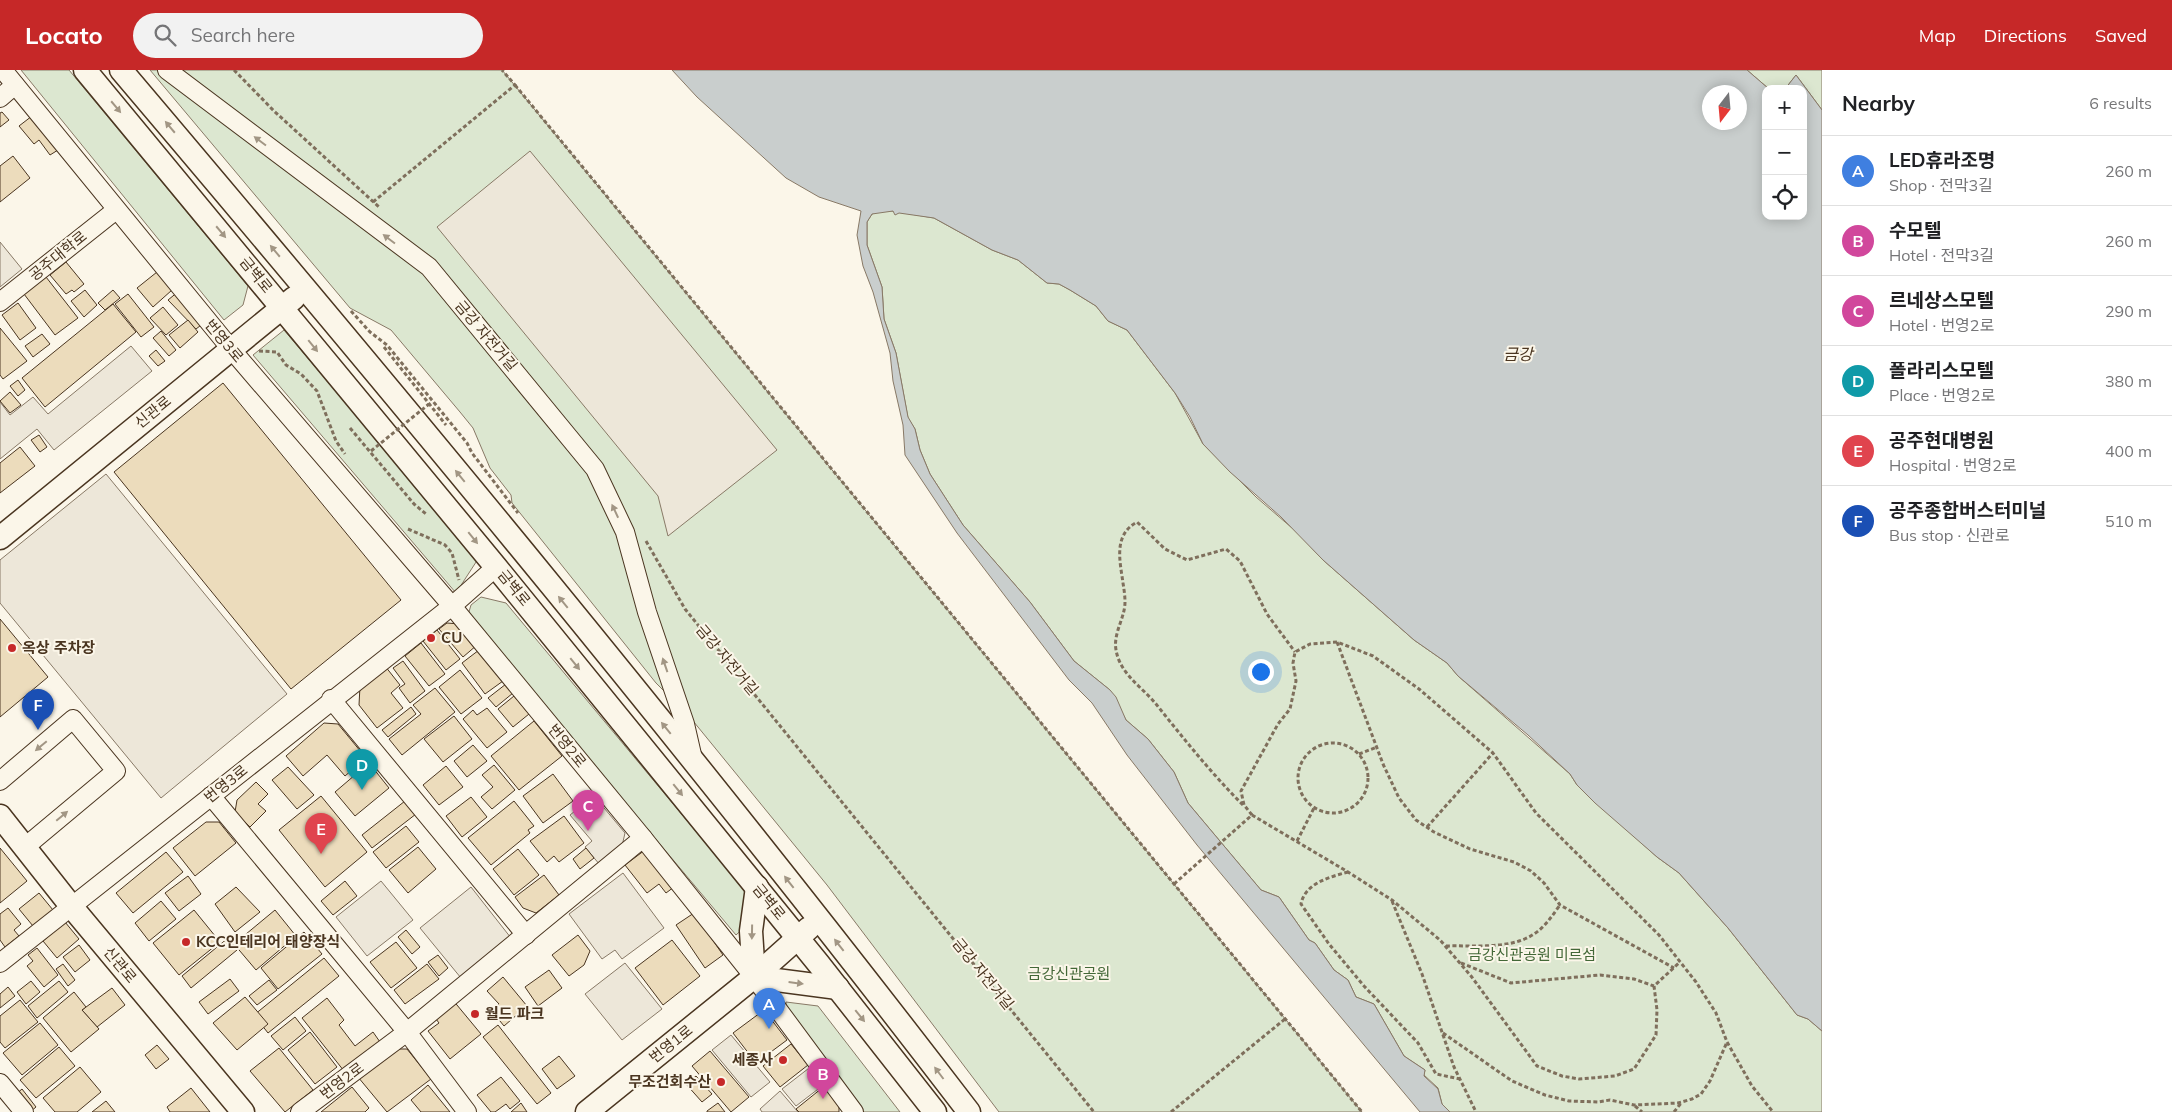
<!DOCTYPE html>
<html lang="en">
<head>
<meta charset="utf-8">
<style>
	body { margin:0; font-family:Mulish,"Noto Sans KR",sans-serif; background:#f2f2f2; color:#202124 }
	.controls { position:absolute; right:15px; top:15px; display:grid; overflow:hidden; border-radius:10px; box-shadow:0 2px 12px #0003 }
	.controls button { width:45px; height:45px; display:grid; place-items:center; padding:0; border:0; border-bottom:1px solid #e0e0e0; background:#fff; color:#202124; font:25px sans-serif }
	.compass { position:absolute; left:1702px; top:15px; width:45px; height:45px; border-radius:50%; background:#fff; box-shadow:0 2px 12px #0003; rotate:196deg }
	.you { position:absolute; left:1260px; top:601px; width:18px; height:18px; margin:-12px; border:4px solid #fff; border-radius:50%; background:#1a73e8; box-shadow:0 0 0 8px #1a73e833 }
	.badge { display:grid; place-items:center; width:32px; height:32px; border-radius:50%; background:#c62828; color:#fff; font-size:16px; font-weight:700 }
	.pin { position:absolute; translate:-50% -41px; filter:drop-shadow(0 1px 2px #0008) }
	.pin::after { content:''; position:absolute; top:26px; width:18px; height:15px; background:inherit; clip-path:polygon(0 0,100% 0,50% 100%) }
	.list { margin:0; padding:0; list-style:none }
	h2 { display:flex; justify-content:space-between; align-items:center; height:65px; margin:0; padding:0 20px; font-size:21px }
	h2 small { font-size:16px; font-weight:400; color:#757577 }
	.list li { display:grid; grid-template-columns:32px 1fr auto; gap:15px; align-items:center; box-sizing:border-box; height:70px; padding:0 20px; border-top:1px solid #e0e0e0 }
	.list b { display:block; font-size:19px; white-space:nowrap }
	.list p { margin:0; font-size:16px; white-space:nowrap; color:#757577 }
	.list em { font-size:16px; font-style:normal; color:#757577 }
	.icon { flex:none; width:28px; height:28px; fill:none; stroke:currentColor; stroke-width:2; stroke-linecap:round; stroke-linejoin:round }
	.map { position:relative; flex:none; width:1822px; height:1042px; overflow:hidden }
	header { display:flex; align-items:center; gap:30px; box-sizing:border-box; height:70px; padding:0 25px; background:#c62828; color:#fff }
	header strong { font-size:24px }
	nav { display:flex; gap:28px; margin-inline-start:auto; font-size:18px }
	.search { width:350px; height:45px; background:#f2f2f2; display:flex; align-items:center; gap:12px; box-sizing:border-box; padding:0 18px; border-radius:28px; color:#757577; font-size:19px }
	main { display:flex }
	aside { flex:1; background:#fff }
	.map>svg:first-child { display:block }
</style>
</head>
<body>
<header>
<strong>Locato</strong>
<div class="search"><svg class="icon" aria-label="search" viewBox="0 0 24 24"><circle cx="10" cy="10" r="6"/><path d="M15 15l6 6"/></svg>Search here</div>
<nav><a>Map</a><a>Directions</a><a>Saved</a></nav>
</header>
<main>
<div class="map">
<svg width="1822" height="1042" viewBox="0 0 1822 1042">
	<rect width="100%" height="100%" fill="#fbf6e9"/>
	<g fill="#dce7d0" stroke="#887966">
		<polygon points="21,0 69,0 248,216 243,235 224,250"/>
		<polygon points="150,0 502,0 1362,1042 999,1042 827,815 689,646 656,613 512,433 511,425 490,398 473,358 460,342 391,260 350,238"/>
		<polygon points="1747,0 1822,0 1822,40 1796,5 1785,19 1769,19"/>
		<polygon points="879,141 893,141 934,148 992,180 1018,190 1047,213 1059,214 1070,220 1096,236 1108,251 1127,260 1175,323 1203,374 1256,427 1299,464 1323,490 1414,570 1447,593 1458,606 1570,704 1577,715 1657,787 1679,803 1728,858 1797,945 1808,949 1822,961 1822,1042 1450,1042 1442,1034 1438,1018 1424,1005 1425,1000 1404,986 1374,934 1356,927 1348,910 1334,900 1315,873 1309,870 1279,827 1261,820 1188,733 1174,702 1148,669 1126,650 1110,620 1074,591 1030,532 963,455 930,404 920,380 915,359 908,348 896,283 884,249 882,217 867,175 867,152 872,144"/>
		<polygon points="284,260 478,489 456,523 253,285"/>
		<polygon points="481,527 506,533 748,824 748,854 736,865 468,545 471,535"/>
		<polygon points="786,932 818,936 900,1042 863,1042 786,942"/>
	</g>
	<g fill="#ede7d9" stroke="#887966">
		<polygon points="530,81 777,380 668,466 658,426 437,157"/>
		<polygon points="0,172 22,199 0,217"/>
		<polygon points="131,276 152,301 54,380 37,359 0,389 0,332 10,345 33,327 48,344"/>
		<polygon points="106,404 287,624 161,728 0,533 0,490"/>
		<polygon points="594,726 625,763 622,776 600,795 585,777 592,771 570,745"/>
		<polygon points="623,803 664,858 622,889 615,880 602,889 569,844"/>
		<polygon points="381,811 413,850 367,886 336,847"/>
		<polygon points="471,817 511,868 461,908 420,858"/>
		<polygon points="625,893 662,939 622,970 585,924"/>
		<polygon points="731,965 770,1012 751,1027 712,980"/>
		<polygon points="813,995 826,1013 796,1036 782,1019"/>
		<polygon points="780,1021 798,1042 762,1042 760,1039"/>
	</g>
	<path fill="#c9cecd" stroke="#887966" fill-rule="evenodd" d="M672,0H1747L1769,19H1766V146H1803V19H1785L1796,5L1822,40V961L1808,949L1797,945L1728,858L1679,803L1657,787L1595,733L1577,715L1570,704L1528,665L1458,606L1447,593L1414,570L1323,490L1281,447L1230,402L1203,374L1190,347L1175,323L1127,260L1108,251L1096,236L1070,220L1059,214L1047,213L1018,190L992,180L934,148L899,143L895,145L893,141L872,144L867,152V175L882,217L884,249L896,283L908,347L915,359L920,380L930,404L963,455L1030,532L1074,591L1110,620L1116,627L1126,650L1148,669L1174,702L1188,733L1261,820L1279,827L1309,870L1315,873L1334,900L1348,910L1356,927L1374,934L1404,986L1425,1000L1424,1006L1438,1019L1442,1034L1450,1042H1420L1197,775L1127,685L1092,633L1069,610L957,463L905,385L903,355L893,311L890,283L873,222L863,196L857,165L861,141L819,127L786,108L697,27ZM1710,22H1740V52H1710Z"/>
	<g fill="#ecdcbc" stroke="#4a3520">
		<polygon points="2,42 9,50 0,57 0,43"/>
		<polygon points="32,46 58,80 50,85 39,70 34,74 19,56"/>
		<polygon points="13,86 30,108 0,132 0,96"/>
		<polygon points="66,192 84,214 74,222 72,220 66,224 50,205"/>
		<polygon points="157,202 172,220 153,237 137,218"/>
		<polygon points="46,207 78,248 55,265 24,224"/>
		<polygon points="85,220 97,235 84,247 71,231"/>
		<polygon points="113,220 120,228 105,240 98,233"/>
		<polygon points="179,221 205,252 196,259 168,230"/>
		<polygon points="128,224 154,257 141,267 115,234"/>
		<polygon points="18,233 36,258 20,270 2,245"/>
		<polygon points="113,234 136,262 45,337 22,308"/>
		<polygon points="163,237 178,255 166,265 150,248"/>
		<polygon points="188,250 198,262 180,278 169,265"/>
		<polygon points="0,258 27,291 3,309 0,305"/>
		<polygon points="161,261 176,280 169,286 153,268"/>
		<polygon points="42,264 50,274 33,287 25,276"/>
		<polygon points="156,280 165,291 158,296 149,286"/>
		<polygon points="18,310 25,320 18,326 10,316"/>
		<polygon points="223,313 401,530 291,619 114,402"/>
		<polygon points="10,322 21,335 10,343 0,331"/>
		<polygon points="39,365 47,377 40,382 31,370"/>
		<polygon points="20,377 35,396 0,423 0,393"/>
		<polygon points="0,549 48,607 0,647"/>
		<polygon points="447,553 460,554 477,575 463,587 439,559"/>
		<polygon points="437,560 460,589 446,600 423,571"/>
		<polygon points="421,573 445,604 429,616 405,586"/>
		<polygon points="479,580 503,611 485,624 462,593"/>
		<polygon points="403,591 425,621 410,633 399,618 405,614 393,598"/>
		<polygon points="385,596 400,615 391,623 403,638 377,658 359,635 360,616"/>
		<polygon points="460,600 482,628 461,644 439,617"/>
		<polygon points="506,614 513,623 496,637 488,628"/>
		<polygon points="435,618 455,642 402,685 389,669 421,644 413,635"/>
		<polygon points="514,626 529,644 513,657 498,639"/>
		<polygon points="411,637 416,644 388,667 382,660"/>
		<polygon points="487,638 507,662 487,678 463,649 473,640 477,645"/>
		<polygon points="454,646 472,669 443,692 424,669"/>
		<polygon points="534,651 562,686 519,720 491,686"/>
		<polygon points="324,653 338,654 366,688 345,706 327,685 303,706 286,686"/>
		<polygon points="473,675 487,691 467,707 454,691"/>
		<polygon points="369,693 389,718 355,746 335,722"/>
		<polygon points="494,695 515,720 492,739 481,727 493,717 482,705"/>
		<polygon points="446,696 463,717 439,735 423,715"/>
		<polygon points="288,697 314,725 297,739 272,710"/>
		<polygon points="553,704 573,731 543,753 523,726"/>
		<polygon points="256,712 268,724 258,734 266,741 250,757 235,742 237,730"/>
		<polygon points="321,726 367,782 325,817 279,760"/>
		<polygon points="471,727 487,747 462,767 446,746"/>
		<polygon points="405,731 416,744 372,778 362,765"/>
		<polygon points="514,731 534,756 528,760 530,763 491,795 468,768"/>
		<polygon points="564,746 584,773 559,792 554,786 547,792 530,771"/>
		<polygon points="206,752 219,752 236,773 195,806 173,778"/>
		<polygon points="406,756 419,772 386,798 373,782"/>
		<polygon points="418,777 436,799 408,823 389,800"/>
		<polygon points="0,778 27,811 0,833"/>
		<polygon points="586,778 594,788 580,799 573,789"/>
		<polygon points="518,779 539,805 514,825 493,799"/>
		<polygon points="645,780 674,817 666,823 659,814 647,823 625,795"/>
		<polygon points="166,782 183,802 133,843 116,823"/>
		<polygon points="544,805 559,825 536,843 523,838 515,827"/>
		<polygon points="188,806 201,824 179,841 165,823"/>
		<polygon points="345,811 357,826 333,845 321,831"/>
		<polygon points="236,817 260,842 235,862 215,834"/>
		<polygon points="39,823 53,840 33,856 19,839"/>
		<polygon points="161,831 176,849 149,871 135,853"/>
		<polygon points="8,838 21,854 14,860 19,866 5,877 0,870 0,844"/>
		<polygon points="194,840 220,872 179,905 153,873"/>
		<polygon points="275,840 296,866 256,900 234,874"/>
		<polygon points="694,843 723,885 705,898 676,855"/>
		<polygon points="65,852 79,869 57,888 43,871"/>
		<polygon points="406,860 420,877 412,884 398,867"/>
		<polygon points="304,862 322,884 278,919 261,898"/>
		<polygon points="578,865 590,881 584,895 569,906 552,885"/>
		<polygon points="228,868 237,880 191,918 182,906"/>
		<polygon points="672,870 700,906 663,935 635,898"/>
		<polygon points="396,872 417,898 391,918 370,892"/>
		<polygon points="79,875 90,890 75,902 63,887"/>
		<polygon points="37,878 58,905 44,917 27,896 33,891 28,885"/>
		<polygon points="438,885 448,898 439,906 428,892"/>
		<polygon points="324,888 339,906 268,963 254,945"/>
		<polygon points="63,894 75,910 68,916 56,899"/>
		<polygon points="427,894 439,909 405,934 394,920"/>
		<polygon points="549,900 562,918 538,936 525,917"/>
		<polygon points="503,907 527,936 504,956 491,940 499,934 487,921"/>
		<polygon points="230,909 239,921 208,944 199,932"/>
		<polygon points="269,910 277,920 257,935 249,926"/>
		<polygon points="31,911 40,922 26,934 17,922"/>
		<polygon points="59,911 68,922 37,948 28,936"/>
		<polygon points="8,917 15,926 0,938 0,924"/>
		<polygon points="112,918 125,935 97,957 82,940"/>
		<polygon points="74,922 86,937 82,940 99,959 71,982 43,948"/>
		<polygon points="245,927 268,954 237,980 213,953"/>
		<polygon points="327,928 344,950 339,955 355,976 373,962 380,972 344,1001 302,948"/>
		<polygon points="452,929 481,964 450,989 428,961 439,953 433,945"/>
		<polygon points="20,930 38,952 5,978 0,972 0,946"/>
		<polygon points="764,940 787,970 756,993 733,963"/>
		<polygon points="295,947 306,961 283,980 271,966"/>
		<polygon points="40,953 58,975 22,1005 3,983"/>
		<polygon points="498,955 551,1023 537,1034 483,967"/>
		<polygon points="310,962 337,997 315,1014 288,980"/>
		<polygon points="791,974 808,995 780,1017 763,996"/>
		<polygon points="157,975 169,989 156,999 145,985"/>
		<polygon points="59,977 75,996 36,1028 20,1010"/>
		<polygon points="279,978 313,1020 285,1042 250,1001"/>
		<polygon points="393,979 407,979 431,1009 387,1042 358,1007"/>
		<polygon points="710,981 749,1027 731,1042 692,996"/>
		<polygon points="559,986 575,1006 557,1019 542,999"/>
		<polygon points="80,997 101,1022 77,1042 55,1042 43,1028"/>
		<polygon points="696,1006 712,1024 702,1032 686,1014"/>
		<polygon points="501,1007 520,1031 510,1039 506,1034 495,1042 491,1042 477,1025"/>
		<polygon points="827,1014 839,1034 839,1042 799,1042 796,1039"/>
		<polygon points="428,1015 450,1042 421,1042 411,1030"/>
		<polygon points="352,1017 369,1038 365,1042 321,1042"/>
		<polygon points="191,1018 210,1042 170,1042 167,1037"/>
		<polygon points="22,1019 36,1037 30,1042 15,1025"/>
		<polygon points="106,1031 115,1042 92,1042"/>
		<polygon points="521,1033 527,1042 511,1042"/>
		<polygon points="718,1033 725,1042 707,1042 707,1041"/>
	</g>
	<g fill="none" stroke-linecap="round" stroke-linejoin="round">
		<g stroke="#4a3520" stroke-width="20">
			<g id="minor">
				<polyline points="3,0 231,279 452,536 643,768 754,907 854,1042"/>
				<polyline points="167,0 429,197 595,399 625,462 647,542 685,654 693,689"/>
				<polyline points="0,28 15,15"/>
				<polyline points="0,232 116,140"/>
				<polyline points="331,629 526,865"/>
				<polyline points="0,711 73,649 116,701 25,777"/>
				<polyline points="211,726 407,962 467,1042"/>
				<polyline points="0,893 452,536 496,497"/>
				<polyline points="0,1013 24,1042"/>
				<polyline points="300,1042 407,962 643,768"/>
			</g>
		</g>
		<g stroke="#4a3520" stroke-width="25">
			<g id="major">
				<polyline points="85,0 496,497 818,893 935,1042"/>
				<path d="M121,0C411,342 697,687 969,1042"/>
				<polyline points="0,468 294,228"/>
				<polyline points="0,746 71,836 243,1042"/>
				<polyline points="757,817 751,861 754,907 838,918"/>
				<polyline points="587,1042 754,907 809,858"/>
			</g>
		</g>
		<g stroke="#7f6f5c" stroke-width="3" stroke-dasharray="4 2.5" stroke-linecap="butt">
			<polyline points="234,0 274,41 379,137"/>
			<polyline points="515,15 1362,1042"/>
			<polyline points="373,132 515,15 502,0"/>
			<polyline points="351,241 370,262 387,275 467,373 472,383 518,443"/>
			<polyline points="384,277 446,355"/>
			<polyline points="259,281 277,282 286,295 301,304 317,321 336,371 345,384"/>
			<polyline points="350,358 414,434 426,444"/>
			<polyline points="408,459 445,475 452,483 459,510"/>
			<polyline points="646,471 685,539 1094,1042"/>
			<polyline points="1337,572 1383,694 1399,728 1416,750 1434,762 1470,779 1514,792 1531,801 1544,813 1560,835 1674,898"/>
			<circle cx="1333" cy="708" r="35"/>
			<polyline points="1359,684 1377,677"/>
			<path d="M1243,735C1211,703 1184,669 1156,634C1142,617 1120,604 1116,580C1113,563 1125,548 1125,532C1125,526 1124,519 1123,513C1120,491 1113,465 1137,452L1165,479L1187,490L1226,479L1240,491L1267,544L1295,582"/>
			<polyline points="1252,745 1244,735 1241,721 1278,654 1290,639 1296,611 1293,593 1295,582 1310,574 1337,572 1373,586 1419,619 1493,683 1536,743 1659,865 1696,912 1716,943 1727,972 1752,1016 1773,1042"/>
			<polyline points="1427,757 1493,683"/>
			<polyline points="1297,771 1314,738"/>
			<path d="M1348,802C1330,807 1305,813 1301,834L1329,874L1364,916L1418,973L1436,1004L1460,1009"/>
			<polyline points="1174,814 1252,745 1348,802 1392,830 1440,870 1471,906 1537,996 1562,1006 1579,1009 1615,1006 1634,999 1656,965 1657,940 1654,916"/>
			<polyline points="1392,831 1422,904 1454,997 1476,1042"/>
			<path d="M1446,876C1473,875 1510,880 1534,864C1545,857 1552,846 1560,835"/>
			<polyline points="1461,893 1511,913 1600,905 1634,909 1654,916 1680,892"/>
			<polyline points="1443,963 1512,1011 1545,1025 1569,1031 1598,1032 1610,1030 1634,1035 1678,1033 1692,1029 1701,1024 1710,1011 1727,972"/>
			<polyline points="1635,1036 1642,1042"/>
			<polyline points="1171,1042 1285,949"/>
			<polyline points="1674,1042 1682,1032"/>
		</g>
		<use href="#minor" stroke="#fbf6e9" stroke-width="18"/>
		<use href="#major" stroke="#fbf6e9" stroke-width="22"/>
		<polyline stroke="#7f6f5c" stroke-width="3" stroke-dasharray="4 2.5" stroke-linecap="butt" points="371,381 429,334"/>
	</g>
	<defs><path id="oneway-solid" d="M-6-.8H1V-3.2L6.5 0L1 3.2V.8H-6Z" transform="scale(1.25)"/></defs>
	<g fill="#a29684">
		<use href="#oneway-solid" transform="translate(116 37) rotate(50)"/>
		<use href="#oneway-solid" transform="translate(170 57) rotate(-130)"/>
		<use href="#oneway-solid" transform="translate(260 71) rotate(-143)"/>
		<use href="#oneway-solid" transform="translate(221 162) rotate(50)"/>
		<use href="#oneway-solid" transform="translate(389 169) rotate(-143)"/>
		<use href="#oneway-solid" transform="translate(275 181) rotate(-130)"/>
		<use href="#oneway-solid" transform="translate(313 276) rotate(51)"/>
		<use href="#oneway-solid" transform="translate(460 406) rotate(-129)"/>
		<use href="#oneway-solid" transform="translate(615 441) rotate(-115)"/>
		<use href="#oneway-solid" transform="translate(473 468) rotate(51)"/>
		<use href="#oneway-solid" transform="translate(563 532) rotate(-129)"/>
		<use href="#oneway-solid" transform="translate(575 594) rotate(51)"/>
		<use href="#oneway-solid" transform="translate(665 595) rotate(-109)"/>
		<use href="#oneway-solid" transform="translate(666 658) rotate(-129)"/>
		<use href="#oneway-solid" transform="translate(41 676) rotate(140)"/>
		<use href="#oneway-solid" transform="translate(678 720) rotate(51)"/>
		<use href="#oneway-solid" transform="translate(62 746) rotate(-40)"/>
		<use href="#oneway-solid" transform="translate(789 812) rotate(-128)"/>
		<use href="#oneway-solid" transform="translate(752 862) rotate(91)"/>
		<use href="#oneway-solid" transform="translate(839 875) rotate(-128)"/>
		<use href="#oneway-solid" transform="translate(796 913) rotate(7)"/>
		<use href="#oneway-solid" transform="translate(860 946) rotate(51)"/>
		<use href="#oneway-solid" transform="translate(939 1003) rotate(-127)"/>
	</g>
	<g fill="#c62828" stroke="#fbf6e9" stroke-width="2">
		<circle cx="431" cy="568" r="5"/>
		<circle cx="12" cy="578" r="5"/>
		<circle cx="186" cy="872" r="5"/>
		<circle cx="475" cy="944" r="5"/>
		<circle cx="783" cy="990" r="5"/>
		<circle cx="721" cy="1012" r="5"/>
	</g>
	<g text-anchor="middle" stroke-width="4" stroke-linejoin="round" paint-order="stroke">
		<g font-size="15" fill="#4a3520" stroke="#fbf6e9">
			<text transform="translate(58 186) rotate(-39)" y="5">공주대학로</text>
			<text transform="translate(256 205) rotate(51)" y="5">금벽로</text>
			<text transform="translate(486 266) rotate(50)" y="5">금강 자전거길</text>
			<text transform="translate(224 271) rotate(50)" y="5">번영3로</text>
			<text transform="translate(153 342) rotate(-39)" y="5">신관로</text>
			<text transform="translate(514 518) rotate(51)" y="5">금벽로</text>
			<text transform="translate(727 590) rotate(50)" y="5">금강 자전거길</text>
			<text transform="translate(567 676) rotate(51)" y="5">번영2로</text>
			<text transform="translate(226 714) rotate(-39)" y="5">번영3로</text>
			<text transform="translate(769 832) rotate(51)" y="5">금벽로</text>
			<text transform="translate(120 895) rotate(50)" y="5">신관로</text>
			<text transform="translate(983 904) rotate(51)" y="5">금강 자전거길</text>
			<text transform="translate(671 974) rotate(-39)" y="5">번영1로</text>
			<text transform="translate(342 1011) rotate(-37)" y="5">번영2로</text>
		</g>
		<g font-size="15" font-weight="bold" fill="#4a3520" stroke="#fbf6e9" text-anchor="start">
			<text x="441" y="573">CU</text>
			<text x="22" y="583">옥상 주차장</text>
			<text x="196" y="877">KCC인테리어 태양장식</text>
			<text x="485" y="949">월드 파크</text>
			<text x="773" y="995" text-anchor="end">세종사</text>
			<text x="711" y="1017" text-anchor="end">무조건회수산</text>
		</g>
		<g font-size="15" fill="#436837" stroke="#fbf6e9">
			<text x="1532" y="890">금강신관공원 미르섬</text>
			<text x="1069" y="909">금강신관공원</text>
		</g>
		<g font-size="16" font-style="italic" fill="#4a3520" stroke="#fbf6e9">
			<text x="1518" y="290">금강</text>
		</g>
	</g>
</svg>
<div class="controls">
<button>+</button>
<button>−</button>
<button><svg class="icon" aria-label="locate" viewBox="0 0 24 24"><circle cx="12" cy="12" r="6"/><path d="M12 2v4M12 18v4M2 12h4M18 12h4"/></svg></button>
</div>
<svg class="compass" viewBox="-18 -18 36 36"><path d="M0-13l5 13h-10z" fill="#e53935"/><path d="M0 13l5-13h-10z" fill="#757577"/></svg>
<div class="you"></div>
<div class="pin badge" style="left:769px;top:959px;background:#3f7fe0">A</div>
<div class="pin badge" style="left:823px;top:1029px;background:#d1479c">B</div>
<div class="pin badge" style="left:588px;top:761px;background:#d1479c">C</div>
<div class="pin badge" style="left:362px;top:720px;background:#0f9aa8">D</div>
<div class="pin badge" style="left:321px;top:784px;background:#e0444e">E</div>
<div class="pin badge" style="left:38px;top:660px;background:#1a4fb4">F</div>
</div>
<aside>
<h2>Nearby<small>6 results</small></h2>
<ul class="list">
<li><span class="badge" style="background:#3f7fe0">A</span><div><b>LED휴라조명</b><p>Shop · 전막3길</p></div><em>260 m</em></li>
<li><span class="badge" style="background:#d1479c">B</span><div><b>수모텔</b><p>Hotel · 전막3길</p></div><em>260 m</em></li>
<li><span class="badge" style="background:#d1479c">C</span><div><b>르네상스모텔</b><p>Hotel · 번영2로</p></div><em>290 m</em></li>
<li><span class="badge" style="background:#0f9aa8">D</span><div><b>폴라리스모텔</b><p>Place · 번영2로</p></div><em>380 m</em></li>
<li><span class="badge" style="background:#e0444e">E</span><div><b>공주현대병원</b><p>Hospital · 번영2로</p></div><em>400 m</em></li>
<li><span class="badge" style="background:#1a4fb4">F</span><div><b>공주종합버스터미널</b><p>Bus stop · 신관로</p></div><em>510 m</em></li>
</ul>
</aside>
</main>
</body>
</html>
